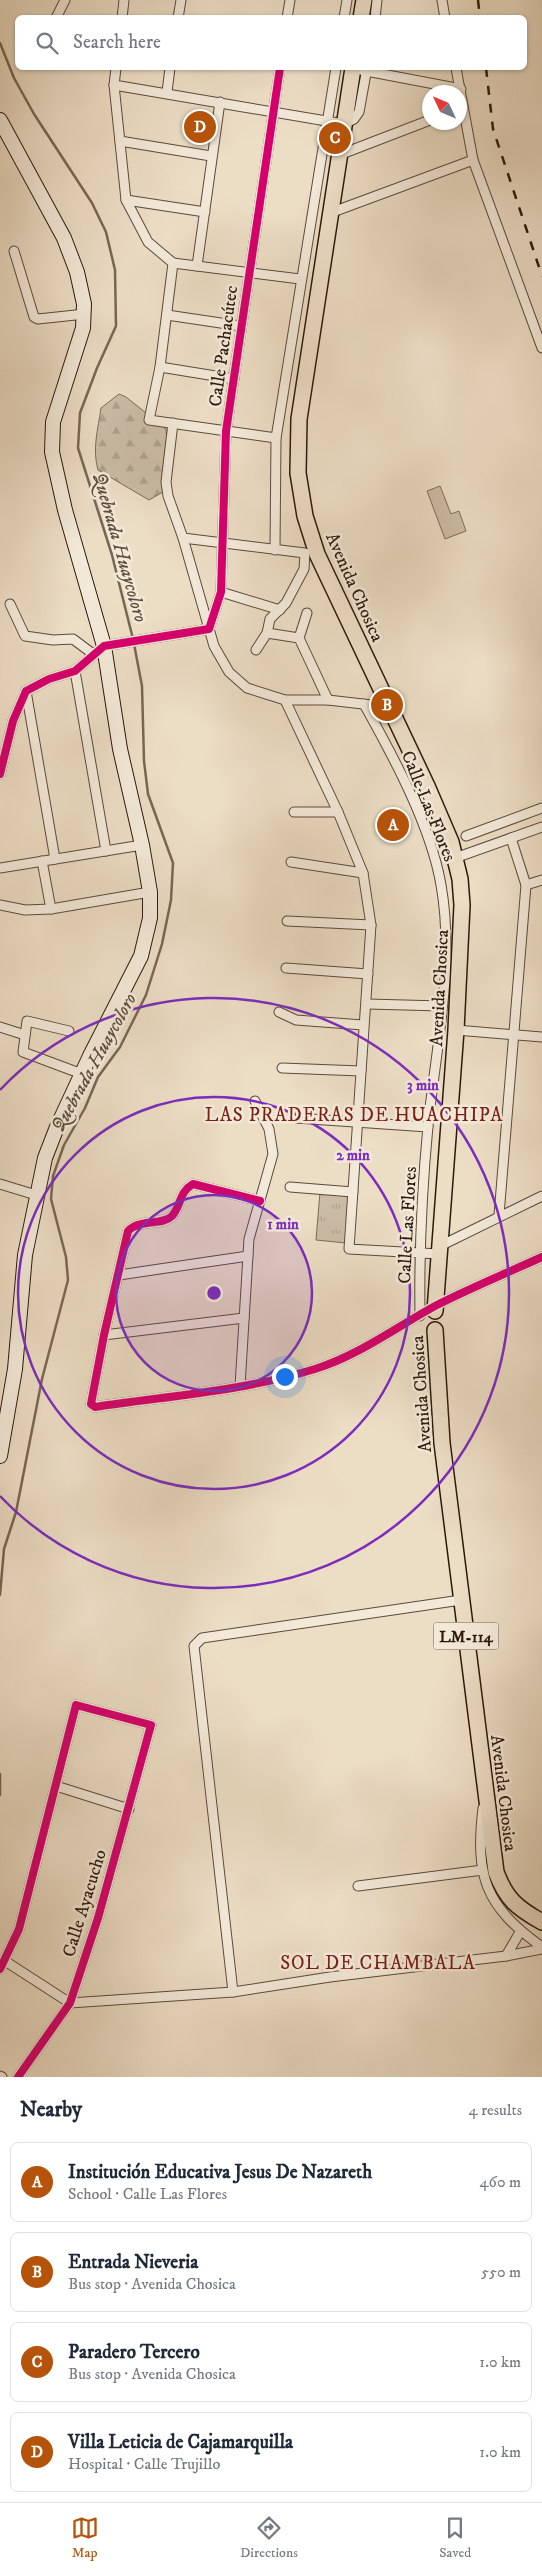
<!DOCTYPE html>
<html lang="en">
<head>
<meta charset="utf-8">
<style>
	body { margin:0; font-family:"IM FELL DW Pica",serif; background:#f2f2f3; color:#1f2937 }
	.compass { position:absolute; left:422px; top:85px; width:45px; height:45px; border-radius:50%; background:#fff; box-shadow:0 1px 4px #0004; rotate:314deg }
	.you { position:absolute; left:284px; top:1376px; width:18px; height:18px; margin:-12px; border:4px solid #fff; border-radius:50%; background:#1a73e8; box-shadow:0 0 0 8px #1a73e833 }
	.badge { display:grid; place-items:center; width:32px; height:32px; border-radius:50%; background:#b45309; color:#fff; font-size:16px; font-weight:700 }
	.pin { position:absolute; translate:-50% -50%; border:2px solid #fff; box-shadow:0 1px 5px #0006 }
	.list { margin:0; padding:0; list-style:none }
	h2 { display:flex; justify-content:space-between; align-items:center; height:65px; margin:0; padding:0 20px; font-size:21px }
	h2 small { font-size:16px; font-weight:400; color:#747a83 }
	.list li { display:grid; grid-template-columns:32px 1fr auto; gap:15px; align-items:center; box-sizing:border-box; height:80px; margin:0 10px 10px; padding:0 10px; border:1px solid #e0e1e3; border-radius:8px }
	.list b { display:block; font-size:19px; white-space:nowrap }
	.list p { margin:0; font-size:16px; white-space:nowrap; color:#747a83 }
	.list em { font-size:16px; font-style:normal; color:#747a83 }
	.icon { flex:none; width:28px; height:28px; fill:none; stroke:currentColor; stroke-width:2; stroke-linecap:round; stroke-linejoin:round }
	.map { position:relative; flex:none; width:542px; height:2077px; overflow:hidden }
	.search { position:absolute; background:#fff; box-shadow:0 1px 4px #0004; left:15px; right:15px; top:15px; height:55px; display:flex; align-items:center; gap:12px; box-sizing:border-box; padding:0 18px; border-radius:8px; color:#747a83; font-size:19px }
	.sheet { height:425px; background:#fff }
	nav { display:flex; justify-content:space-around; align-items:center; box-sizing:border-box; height:70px; border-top:1px solid #e0e1e3; background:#fff; font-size:14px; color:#747a83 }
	nav a { display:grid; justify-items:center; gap:2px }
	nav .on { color:#b45309 }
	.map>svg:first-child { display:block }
</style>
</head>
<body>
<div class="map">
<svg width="542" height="2077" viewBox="0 0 542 2077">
	<defs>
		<pattern id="forest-firs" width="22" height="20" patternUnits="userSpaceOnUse" patternTransform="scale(1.25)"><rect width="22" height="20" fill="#cbbca6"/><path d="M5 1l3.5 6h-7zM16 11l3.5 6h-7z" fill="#aea18e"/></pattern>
		<pattern id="park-tufts" width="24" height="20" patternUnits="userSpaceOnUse" patternTransform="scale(1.25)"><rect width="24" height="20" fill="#cbbca6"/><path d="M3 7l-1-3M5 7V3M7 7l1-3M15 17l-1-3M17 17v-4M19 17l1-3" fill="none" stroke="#aea18e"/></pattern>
	</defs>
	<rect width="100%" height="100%" fill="#ecddc5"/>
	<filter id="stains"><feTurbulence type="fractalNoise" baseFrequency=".004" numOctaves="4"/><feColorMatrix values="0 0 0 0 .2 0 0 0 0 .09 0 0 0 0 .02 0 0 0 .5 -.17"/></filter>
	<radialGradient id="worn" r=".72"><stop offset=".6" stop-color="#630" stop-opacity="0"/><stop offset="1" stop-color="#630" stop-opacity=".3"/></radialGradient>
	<polygon fill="#cbbca6" stroke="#7c6a59" points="440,486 451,514 459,511 466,531 445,539 427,491"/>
	<path fill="url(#forest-firs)" stroke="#7c6a59" d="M119,394L126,397L166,429L167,441L163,469V492L149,500L98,470C92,449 98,429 101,408Z"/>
	<polygon fill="url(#park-tufts)" stroke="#7c6a59" points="320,1192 351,1195 346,1243 316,1240"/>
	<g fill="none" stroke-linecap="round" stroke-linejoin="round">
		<g stroke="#786655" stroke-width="2.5">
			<polyline points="0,43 14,78 34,114 92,203 106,232 115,270 116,326 97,368 80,413 78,448 112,555 133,639"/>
			<polyline points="0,1595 4,1549 16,1512 42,1379 68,1280 66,1257 51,1199 53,1176 64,1145 85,1108 98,1077 120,1047 146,995 162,944 171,900 173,863 148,794 144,761 142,686 134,644"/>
			<polyline points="0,1774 0,1795"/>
		</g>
		<g stroke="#5c4a3a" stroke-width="11">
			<g id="street">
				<polyline points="442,0 445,18"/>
				<polyline points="56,18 65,0"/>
				<polyline points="122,18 124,0"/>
				<polyline points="178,18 181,0"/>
				<polyline points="287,18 290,0"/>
				<polyline points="344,18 347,0"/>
				<polyline points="375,18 377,0"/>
				<polyline points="116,68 114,85 126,200 148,242 173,263"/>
				<polyline points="361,70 461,89"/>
				<polyline points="114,85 344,124 354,119 359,112 367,68"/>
				<polyline points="167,92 170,68"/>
				<polyline points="120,141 211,156"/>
				<polyline points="339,155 430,120"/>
				<polyline points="473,160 542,348"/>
				<polyline points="126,200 205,212"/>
				<polyline points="330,213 473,160 456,68"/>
				<polyline points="14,251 34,317 38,319 85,314"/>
				<polyline points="173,263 160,367 149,420 276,438"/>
				<polyline points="173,263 300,279"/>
				<polyline points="197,266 220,102"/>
				<polyline points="167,315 241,326"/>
				<polyline points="160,367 234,379"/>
				<polyline points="173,423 166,482 168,496 183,538 214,646 229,672 247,688 285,700 328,700 389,707"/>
				<polyline points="183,538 305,553 304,569 286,603 270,619 267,633 256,650"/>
				<polyline points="275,550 276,438 336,68"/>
				<polyline points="221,592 280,610"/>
				<polyline points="10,604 25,636 53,640 73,639 93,654"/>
				<polyline points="267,633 299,638 328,700"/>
				<polyline points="299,638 307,613"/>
				<polyline points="75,671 106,851"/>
				<polyline points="26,691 55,859"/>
				<polyline points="285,700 338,812 363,873 371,925 349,1249 439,1254"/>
				<path d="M364,704C393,756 431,826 441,885C455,964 436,1047 428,1126C422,1189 419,1252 420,1316"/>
				<polyline points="0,774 13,721 26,691 49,679 75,671 104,646 209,629 221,592 226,431 280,68"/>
				<polyline points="294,812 338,812"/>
				<polyline points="466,836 542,808"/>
				<polyline points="455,858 542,827"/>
				<polyline points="42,861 51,909"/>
				<polyline points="291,862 363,873"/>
				<polyline points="0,868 142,845"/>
				<polyline points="526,885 542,880"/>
				<polyline points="0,905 25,910 51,909 150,892"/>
				<polyline points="287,921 371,925"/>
				<polyline points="286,968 368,974"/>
				<polyline points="367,1004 442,1006"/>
				<polyline points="279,1012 296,1020 363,1025"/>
				<polyline points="0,1027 25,1035"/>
				<polyline points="456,1030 542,1037"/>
				<polyline points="69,1031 27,1021 23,1052 82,1074"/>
				<polyline points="282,1068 361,1071"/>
				<polyline points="296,1118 428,1127"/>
				<polyline points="0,1184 36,1195"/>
				<polyline points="290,1187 353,1192"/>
				<path d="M260,1201L193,1184C179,1192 181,1206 172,1216C162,1226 141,1218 128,1231L104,1335L91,1404L95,1407C168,1396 244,1391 315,1369C359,1355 395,1328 435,1306C470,1288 507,1273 542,1257"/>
				<polyline points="499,1215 526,885 511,838"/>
				<polyline points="440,1246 542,1196"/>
				<polyline points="119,1275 248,1256"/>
				<polyline points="104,1335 244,1318"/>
				<polyline points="240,1386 249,1239 273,1154 269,1129 255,1101"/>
				<polyline points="56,1786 129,1809"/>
				<path d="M483,1808C475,1877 485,1906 542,1947"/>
				<polyline points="358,1886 483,1870"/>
				<polyline points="506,1956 520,1932"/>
				<polyline points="5,1961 70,2003 233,1992 330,1977 506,1956 542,1949"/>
				<polyline points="0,1969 19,1929 76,1705 151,1725 98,1918 70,2003 18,2077"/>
				<polyline points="233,1992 194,1646 202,1638 461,1600"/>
				<polyline points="0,2076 2,2077"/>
			</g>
		</g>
		<g stroke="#2c190c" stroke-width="16">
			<polyline id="secondary" points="0,120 64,238 77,272 84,304 83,328 53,422 52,452 65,510 104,646 120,749 142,845 150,892 150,918 141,956 90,1056 57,1127 45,1158 25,1255 15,1369 0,1456"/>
		</g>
		<g stroke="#2c190c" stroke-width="18">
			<g id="primary">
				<polyline points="361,18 364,0"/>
				<polyline points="353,68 299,419 298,473 305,516 317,554 427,786 451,842 460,879 462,905 456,1030 435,1311"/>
				<path d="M435,1330L442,1443L496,1872C506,1899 517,1908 542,1922"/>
			</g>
		</g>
		<use href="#street" stroke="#f3e9d9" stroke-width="9"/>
		<use href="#secondary" stroke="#f3e9d9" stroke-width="14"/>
		<use href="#primary" stroke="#ecddc5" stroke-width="15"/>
		<g stroke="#2c190c" stroke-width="2.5" stroke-dasharray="9 9" stroke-linecap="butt">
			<polyline points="478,0 480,18"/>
			<polyline points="486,68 493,129 542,276"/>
		</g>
		<g stroke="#f3e9d9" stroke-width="11">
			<g id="cycleway">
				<polyline points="0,774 13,721 26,691 49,679 75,671 104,646 209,629 221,592 226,431 280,68"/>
				<path d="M260,1201L193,1184C179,1192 181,1206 172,1216C162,1226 141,1218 128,1231L104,1335L91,1404L95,1407C168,1396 244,1391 315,1369C359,1355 395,1328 435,1306C470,1288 507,1273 542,1257"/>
				<polyline points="0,1969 19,1929 76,1705 151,1725 98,1918 70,2003 18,2077"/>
			</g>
		</g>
		<use href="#cycleway" stroke="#d6006c" stroke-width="8"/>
	</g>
	<circle cx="214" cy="1293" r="98" fill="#7b2cbf" fill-opacity=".12"/>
	<g fill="none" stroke="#7b2cbf" stroke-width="2.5">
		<circle cx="214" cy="1293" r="98"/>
		<circle cx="214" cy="1293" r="196"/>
		<path d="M0 1090A295 295 0 1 1 0 1496"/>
	</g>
	<g text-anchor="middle" stroke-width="5" stroke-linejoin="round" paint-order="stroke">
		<rect fill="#f3e9d9" stroke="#68574a" stroke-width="1" x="433.5" y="1622.5" width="65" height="27" rx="4"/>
		<g font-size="16" font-weight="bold" fill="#2c190c">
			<text x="466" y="1642">LM-114</text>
		</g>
		<g font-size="18" fill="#2c190c" stroke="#f3e9d9">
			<text transform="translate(223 346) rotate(-82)" y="6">Calle Pachacútec</text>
			<text transform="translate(355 587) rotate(66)" y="6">Avenida Chosica</text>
			<text transform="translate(429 806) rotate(68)" y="6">Calle Las Flores</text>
			<text transform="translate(439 988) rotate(-87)" y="6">Avenida Chosica</text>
			<text transform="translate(407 1225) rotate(-87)" y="6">Calle Las Flores</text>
			<text transform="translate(421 1394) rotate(-94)" y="6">Avenida Chosica</text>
			<text transform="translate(504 1793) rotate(83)" y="6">Avenida Chosica</text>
			<text transform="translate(84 1903) rotate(-73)" y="6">Calle Ayacucho</text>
		</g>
		<g font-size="19" font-style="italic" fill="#5f4d3d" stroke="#f3e9d9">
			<text transform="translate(121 547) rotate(74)" y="7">Quebrada Huaycoloro</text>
			<text transform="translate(93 1062) rotate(-61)" y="7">Quebrada Huaycoloro</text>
		</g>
		<g font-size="19" letter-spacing="1" fill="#7a1f14" stroke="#f3e9d9">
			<text x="354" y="1121">LAS PRADERAS DE HUACHIPA</text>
			<text x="378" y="1969">SOL DE CHAMBALA</text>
		</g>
	</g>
	<circle cx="214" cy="1293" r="8" fill="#7b2cbf" stroke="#f3e9d9" stroke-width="2.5"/>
	<g font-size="15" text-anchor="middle" font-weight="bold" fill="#7b2cbf" stroke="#f3e9d9" stroke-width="5" stroke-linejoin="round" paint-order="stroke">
		<text x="423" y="1090">3 min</text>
		<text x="353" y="1160">2 min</text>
		<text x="283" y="1229">1 min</text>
	</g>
	<rect width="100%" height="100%" filter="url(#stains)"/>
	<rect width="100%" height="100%" fill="url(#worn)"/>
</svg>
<svg class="compass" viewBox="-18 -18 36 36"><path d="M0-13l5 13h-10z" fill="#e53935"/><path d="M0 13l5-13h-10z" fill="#747a83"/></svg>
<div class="you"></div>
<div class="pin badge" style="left:393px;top:825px">A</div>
<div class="pin badge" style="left:387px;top:705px">B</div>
<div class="pin badge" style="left:335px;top:138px">C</div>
<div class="pin badge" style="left:200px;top:127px">D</div>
<div class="search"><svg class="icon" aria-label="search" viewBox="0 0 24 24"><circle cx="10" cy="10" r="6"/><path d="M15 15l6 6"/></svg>Search here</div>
</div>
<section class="sheet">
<h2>Nearby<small>4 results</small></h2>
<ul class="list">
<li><span class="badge">A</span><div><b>Institución Educativa Jesus De Nazareth</b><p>School · Calle Las Flores</p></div><em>460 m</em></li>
<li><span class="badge">B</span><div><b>Entrada Nieveria</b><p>Bus stop · Avenida Chosica</p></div><em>550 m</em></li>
<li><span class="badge">C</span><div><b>Paradero Tercero</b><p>Bus stop · Avenida Chosica</p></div><em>1.0 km</em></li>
<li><span class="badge">D</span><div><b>Villa Leticia de Cajamarquilla</b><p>Hospital · Calle Trujillo</p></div><em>1.0 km</em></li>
</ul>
</section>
<nav>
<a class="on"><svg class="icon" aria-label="map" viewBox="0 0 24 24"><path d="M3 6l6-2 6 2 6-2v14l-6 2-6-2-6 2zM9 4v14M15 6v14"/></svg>Map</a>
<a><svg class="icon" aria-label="directions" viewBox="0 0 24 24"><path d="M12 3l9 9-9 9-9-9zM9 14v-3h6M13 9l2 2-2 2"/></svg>Directions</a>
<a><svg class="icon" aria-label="saved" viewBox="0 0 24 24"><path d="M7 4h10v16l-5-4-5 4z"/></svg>Saved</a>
</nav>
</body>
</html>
